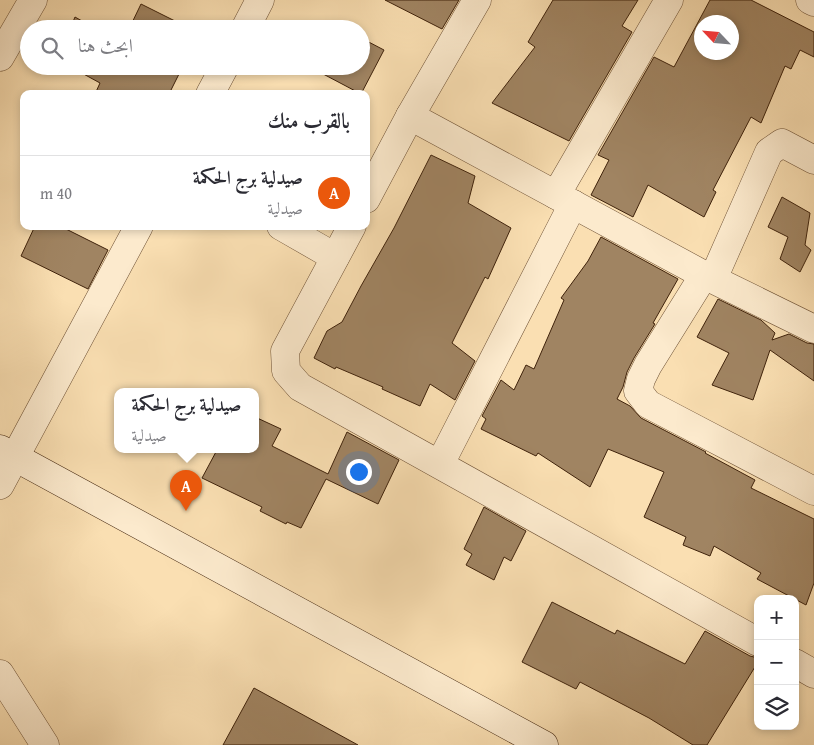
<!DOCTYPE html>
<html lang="ar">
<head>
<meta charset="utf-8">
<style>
	body { margin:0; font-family:"Gentium Book Plus",Amiri,serif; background:#f2f2f3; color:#2b2b33; direction:rtl }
	.controls { position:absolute; right:15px; bottom:15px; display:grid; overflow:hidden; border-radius:10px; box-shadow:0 2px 8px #0003 }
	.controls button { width:45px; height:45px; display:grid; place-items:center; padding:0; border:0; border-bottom:1px solid #e1e1e2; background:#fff; color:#2b2b33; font:25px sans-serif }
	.compass { position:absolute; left:694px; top:15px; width:45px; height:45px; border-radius:50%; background:#fff; box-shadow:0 2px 8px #0003; rotate:296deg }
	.you { position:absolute; left:358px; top:471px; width:18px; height:18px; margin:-12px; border:4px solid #fff; border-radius:50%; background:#1a73e8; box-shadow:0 0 0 8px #1a73e833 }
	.badge { display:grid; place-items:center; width:32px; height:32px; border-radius:50%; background:#ea580c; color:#fff; font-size:16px; font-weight:700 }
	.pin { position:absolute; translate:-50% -41px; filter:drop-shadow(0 1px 2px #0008) }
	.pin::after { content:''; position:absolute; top:26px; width:18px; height:15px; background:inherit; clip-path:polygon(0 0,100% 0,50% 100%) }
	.popup { position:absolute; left:114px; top:388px; width:145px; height:65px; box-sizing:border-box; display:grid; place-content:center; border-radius:10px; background:#fff; filter:drop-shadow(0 1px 4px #0005); font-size:16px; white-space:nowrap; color:#7c7c81 }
	.popup b { font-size:19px; color:#2b2b33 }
	.popup::after { content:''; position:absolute; left:50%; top:100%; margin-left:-10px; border:10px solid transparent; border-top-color:#fff }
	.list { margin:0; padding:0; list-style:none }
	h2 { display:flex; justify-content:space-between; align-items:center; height:65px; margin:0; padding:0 20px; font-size:21px }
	h2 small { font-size:16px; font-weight:400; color:#7c7c81 }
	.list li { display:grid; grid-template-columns:32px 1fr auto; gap:15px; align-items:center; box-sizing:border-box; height:75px; padding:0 20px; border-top:1px solid #e1e1e2 }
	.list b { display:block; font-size:19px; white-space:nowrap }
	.list p { margin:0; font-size:16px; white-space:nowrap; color:#7c7c81 }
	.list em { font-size:16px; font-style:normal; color:#7c7c81 }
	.icon { flex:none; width:28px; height:28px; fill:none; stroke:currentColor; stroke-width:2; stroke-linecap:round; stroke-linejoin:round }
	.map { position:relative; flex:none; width:814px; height:745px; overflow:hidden; direction:ltr }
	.search { position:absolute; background:#fff; box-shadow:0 2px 8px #0003; left:20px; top:20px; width:350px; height:55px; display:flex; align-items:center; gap:12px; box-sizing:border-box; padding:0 18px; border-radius:28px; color:#7c7c81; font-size:19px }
	.panel { position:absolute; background:#fff; box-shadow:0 2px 8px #0003; left:20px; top:90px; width:350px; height:140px; border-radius:10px; direction:rtl }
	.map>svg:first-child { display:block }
</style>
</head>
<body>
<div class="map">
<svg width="814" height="745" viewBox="0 0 814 745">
	<rect width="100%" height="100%" fill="#fadfb2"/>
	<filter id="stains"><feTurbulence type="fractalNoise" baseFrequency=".004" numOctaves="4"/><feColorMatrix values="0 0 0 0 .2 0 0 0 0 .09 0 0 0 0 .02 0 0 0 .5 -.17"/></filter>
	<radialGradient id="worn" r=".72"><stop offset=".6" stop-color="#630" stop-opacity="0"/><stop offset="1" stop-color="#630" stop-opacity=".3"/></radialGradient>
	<g fill="#a08462" stroke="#3f220b" fill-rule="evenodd">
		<polygon points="385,0 459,0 442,29"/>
		<polygon points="553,0 638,0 622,26 632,32 569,141 492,103 535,47 528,42"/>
		<path d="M710,0H751L814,32V57L800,50L791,69L785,66L761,123L751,117L713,190L716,192L704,217L648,185L633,217L591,195L609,160L598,155L654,57L674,67ZM702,22H732V52H702Z"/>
		<polygon points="141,4 191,29 129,29"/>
		<polygon points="75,17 96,29 70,29"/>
		<polygon points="361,38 384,50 361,94 308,66 361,66"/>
		<polygon points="69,66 183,66 169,94 95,94 100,83"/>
		<polygon points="431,155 475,176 468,203 511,228 488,279 485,277 452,343 475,361 455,400 430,384 420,406 382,389 383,387 336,367 335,369 314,358 327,331 342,322 361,286 394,228"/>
		<polygon points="782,197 810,213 805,245 811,250 800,272 780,259 788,237 768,227"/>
		<polygon points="35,226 60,226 108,250 88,289 21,256"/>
		<polygon points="601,237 678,279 653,323 655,324 634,358 627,372 623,387 617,399 630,406 641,418 706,452 705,453 755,480 751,488 814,519 814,583 806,605 757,579 761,573 714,546 710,556 683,545 686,537 644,517 664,472 608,449 590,487 538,453 536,456 481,429 486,419 482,416 501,380 514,390 526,365 534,369 564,300 561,298 588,261"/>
		<polygon points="718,299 761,320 775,333 772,340 789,334 807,343 814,344 814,381 770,350 753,400 712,385 729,353 697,337"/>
		<polygon points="255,417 281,429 272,446 328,474 347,432 399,460 378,504 326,479 301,528 287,522 286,524 260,511 262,507 202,478 217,450 255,450"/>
		<polygon points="484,507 526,531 511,561 504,557 494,580 466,565 472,554 464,549"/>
		<polygon points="552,602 615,634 617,630 685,664 705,631 750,656 758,658 758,662 707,745 693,745 649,718 580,682 576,689 522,662"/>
		<polygon points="254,688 358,745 223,745"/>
	</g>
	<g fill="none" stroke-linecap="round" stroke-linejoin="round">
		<g stroke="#6e5135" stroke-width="29">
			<g id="street">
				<polyline points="810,0 814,2"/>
				<polyline points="245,29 260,0"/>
				<polyline points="0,57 33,0"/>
				<polyline points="210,94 225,66"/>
				<polyline points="410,116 704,275 814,329"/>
				<polyline points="556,195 669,0"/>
				<polyline points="366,199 410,116 477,0"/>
				<polyline points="281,226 335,257"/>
				<polyline points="352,226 285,351 286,371 300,387 758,642"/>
				<polyline points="704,275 648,365 641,379 638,391 648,404 814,491"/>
				<polyline points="713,279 769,152 782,143 814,160"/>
				<polyline points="440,464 573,204"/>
				<polyline points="0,485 139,226"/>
				<polyline points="795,663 814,674"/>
				<polyline points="0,674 45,745"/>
			</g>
		</g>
		<g stroke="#3f220b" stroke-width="29">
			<polyline id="secondary" points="0,449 544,745"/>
		</g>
		<use href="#street" stroke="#fceacd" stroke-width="28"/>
		<use href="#secondary" stroke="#fceacd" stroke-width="28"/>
	</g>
	<rect width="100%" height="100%" filter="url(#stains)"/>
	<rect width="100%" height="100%" fill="url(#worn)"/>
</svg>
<div class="controls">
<button>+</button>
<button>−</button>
<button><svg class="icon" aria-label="layers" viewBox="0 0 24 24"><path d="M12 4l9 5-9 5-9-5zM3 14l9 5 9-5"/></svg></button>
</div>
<svg class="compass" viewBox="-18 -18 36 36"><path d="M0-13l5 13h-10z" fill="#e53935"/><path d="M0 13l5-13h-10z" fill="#7c7c81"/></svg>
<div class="you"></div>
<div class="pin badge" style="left:186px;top:511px">A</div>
<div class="popup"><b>صيدلية برج الحكمة</b>صيدلية</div>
<div class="search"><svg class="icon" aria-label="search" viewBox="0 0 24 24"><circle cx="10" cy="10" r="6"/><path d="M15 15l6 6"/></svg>ابحث هنا</div>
<section class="panel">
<h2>بالقرب منك<small></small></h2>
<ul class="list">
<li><span class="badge">A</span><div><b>صيدلية برج الحكمة</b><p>صيدلية</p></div><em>40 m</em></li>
</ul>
</section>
</div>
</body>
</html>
